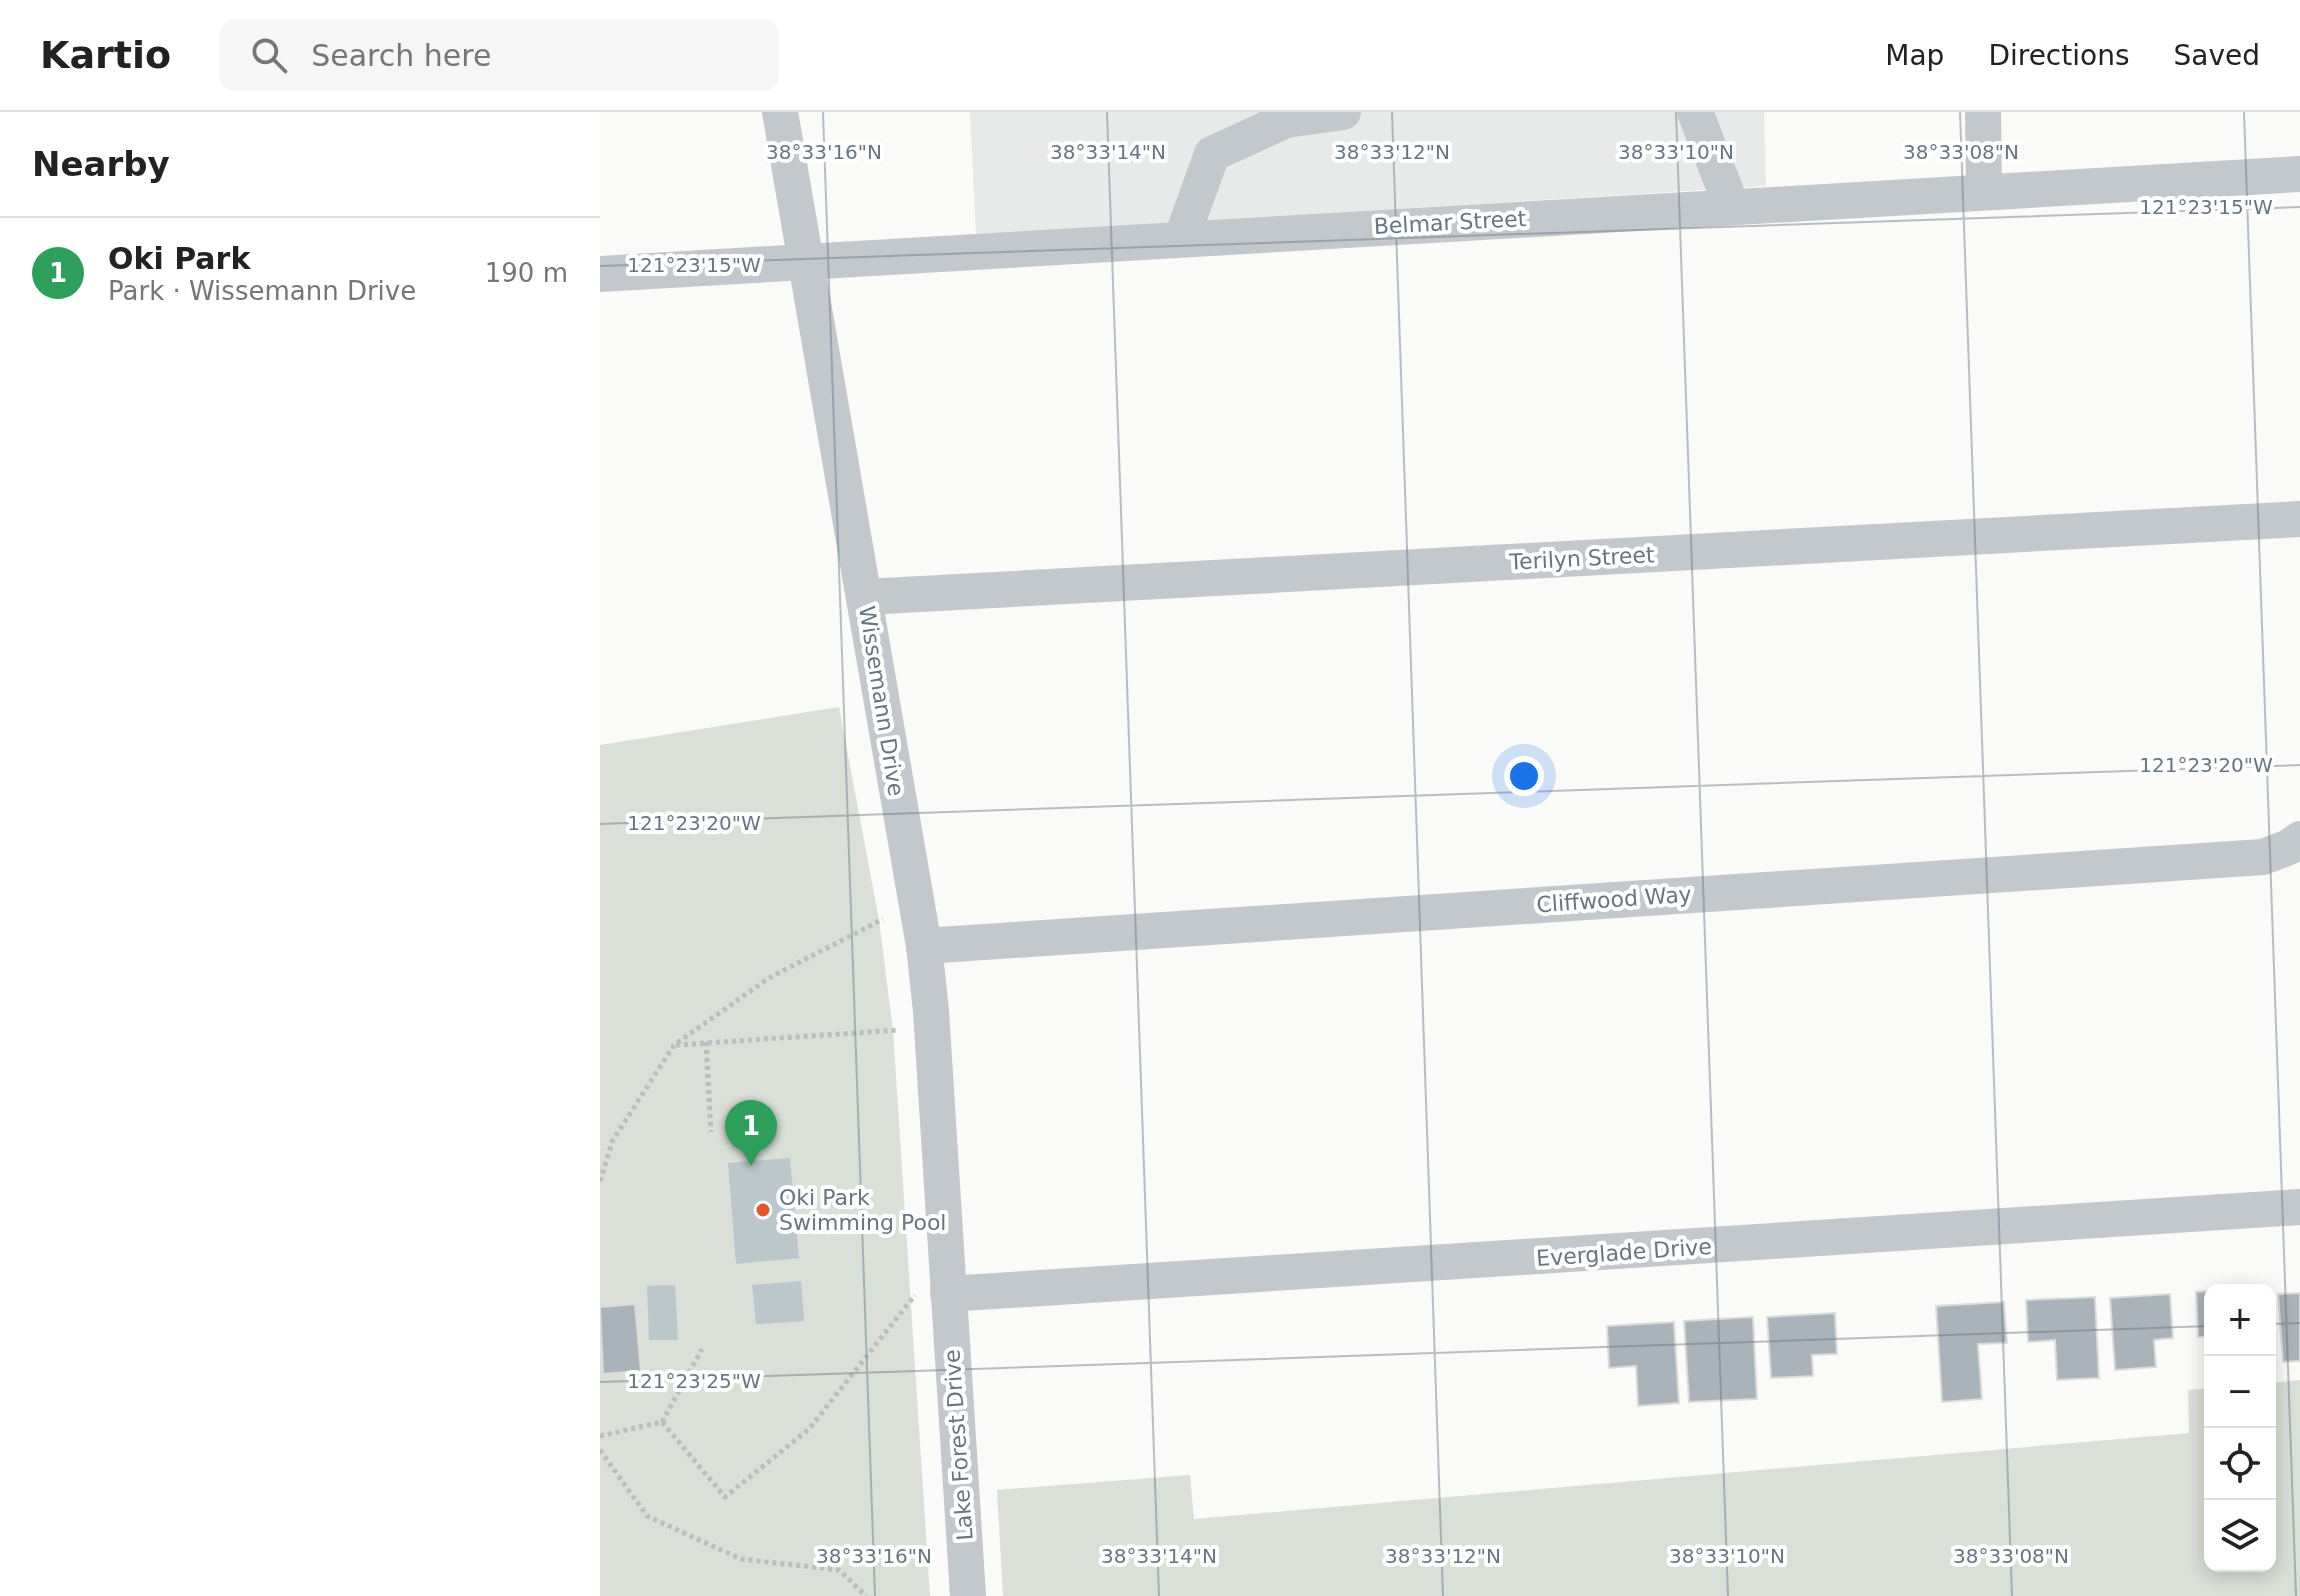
<!DOCTYPE html>
<html lang="en">
<head>
<meta charset="utf-8">
<style>
	body { margin:0; font-family:"DejaVu Sans",sans-serif; background:#f6f6f6; color:#222 }
	.controls { position:absolute; right:24px; bottom:24px; display:grid; overflow:hidden; border-radius:16px; box-shadow:0 4px 20px #0003 }
	.controls button { width:72px; height:72px; display:grid; place-items:center; padding:0; border:0; border-bottom:2px solid #e0e0e0; background:#fff; color:#222; font:40px sans-serif }
	.you { position:absolute; left:924px; top:664px; width:28px; height:28px; margin:-20px; border:6px solid #fff; border-radius:50%; background:#1a73e8; box-shadow:0 0 0 12px #1a73e833 }
	.badge { display:grid; place-items:center; width:52px; height:52px; border-radius:50%; background:#2563eb; color:#fff; font-size:26px; font-weight:700 }
	.pin { position:absolute; translate:-50% -66px; filter:drop-shadow(0 2px 4px #0008) }
	.pin::after { content:''; position:absolute; top:42px; width:28px; height:24px; background:inherit; clip-path:polygon(0 0,100% 0,50% 100%) }
	.list { margin:0; padding:0; list-style:none }
	h2 { display:flex; justify-content:space-between; align-items:center; height:104px; margin:0; padding:0 32px; font-size:34px }
	h2 small { font-size:26px; font-weight:400; color:#767676 }
	.list li { display:grid; grid-template-columns:52px 1fr auto; gap:24px; align-items:center; box-sizing:border-box; height:112px; padding:0 32px; border-top:2px solid #e0e0e0 }
	.list b { display:block; font-size:30px; white-space:nowrap }
	.list p { margin:0; font-size:26px; white-space:nowrap; color:#767676 }
	.list em { font-size:26px; font-style:normal; color:#767676 }
	.icon { flex:none; width:44px; height:44px; fill:none; stroke:currentColor; stroke-width:2; stroke-linecap:round; stroke-linejoin:round }
	.map { position:relative; flex:none; width:1700px; height:1484px; overflow:hidden }
	header { display:flex; align-items:center; gap:48px; box-sizing:border-box; height:112px; padding:0 40px; background:#fff; border-bottom:2px solid #e0e0e0 }
	header strong { font-size:38px }
	nav { display:flex; gap:44px; margin-inline-start:auto; font-size:28px }
	.search { width:560px; height:72px; background:#f6f6f6; display:flex; align-items:center; gap:20px; box-sizing:border-box; padding:0 28px; border-radius:16px; color:#767676; font-size:30px }
	main { display:flex }
	aside { flex:1; background:#fff }
	.map>svg:first-child { display:block }
</style>
</head>
<body>
<header>
<strong>Kartio</strong>
<div class="search"><svg class="icon" aria-label="search" viewBox="0 0 24 24"><circle cx="10" cy="10" r="6"/><path d="M15 15l6 6"/></svg>Search here</div>
<nav><a>Map</a><a>Directions</a><a>Saved</a></nav>
</header>
<main>
<aside>
<h2>Nearby<small></small></h2>
<ul class="list">
<li><span class="badge" style="background:#2e9e5b">1</span><div><b>Oki Park</b><p>Park · Wissemann Drive</p></div><em>190 m</em></li>
</ul>
</aside>
<div class="map">
<svg width="1700" height="1484" viewBox="0 0 1700 1484">
	<rect width="100%" height="100%" fill="#fafaf8"/>
	<polygon fill="#e8e9e9" points="370,0 1164,0 1166,74 376,123"/>
	<g fill="#dadfd7">
		<polygon points="239,595 279,808 293,919 330,1484 0,1484 0,633"/>
		<polygon points="1700,1268 1700,1484 403,1484 397,1378 590,1363 594,1407 1589,1321 1588,1278 1610,1276 1610,1454 1670,1454 1670,1271"/>
	</g>
	<g fill="#bbc7cb">
		<polygon points="190,1046 199,1146 136,1152 128,1051"/>
		<polygon points="201,1169 204,1209 156,1212 152,1173"/>
		<polygon points="75,1173 78,1228 49,1228 47,1174"/>
	</g>
	<g fill="#aab3b9" stroke="#dcdcda" stroke-width="2">
		<polygon points="1610,1179 1610,1225 1598,1225 1596,1180"/>
		<polygon points="1700,1181 1700,1249 1683,1250 1678,1182"/>
		<polygon points="1570,1182 1573,1226 1554,1228 1556,1255 1515,1258 1510,1186"/>
		<polygon points="1495,1185 1499,1266 1457,1268 1455,1228 1428,1230 1426,1188"/>
		<polygon points="1404,1190 1407,1231 1378,1232 1382,1287 1342,1290 1336,1194"/>
		<polygon points="35,1192 41,1259 3,1262 0,1195"/>
		<polygon points="1235,1201 1237,1242 1212,1243 1213,1264 1171,1266 1167,1205"/>
		<polygon points="1153,1205 1157,1287 1089,1290 1084,1209"/>
		<polygon points="1074,1210 1079,1291 1038,1294 1036,1254 1009,1256 1007,1214"/>
	</g>
	<g fill="none" stroke-linecap="round" stroke-linejoin="round">
		<g stroke="#bbbfc2" stroke-width="5" stroke-dasharray="4 4" stroke-linecap="butt">
			<polyline points="106,930 111,1020"/>
			<polyline points="76,933 299,918"/>
			<polyline points="0,1069 13,1028 74,933 169,866 283,807"/>
			<polyline points="62,1310 102,1237"/>
			<polyline points="0,1324 62,1310 125,1385 209,1317 315,1183"/>
			<polyline points="0,1338 47,1404 141,1447 239,1458 266,1484"/>
		</g>
		<g stroke="#c3c8cc" stroke-width="36">
			<polyline points="180,0 324,834 331,899 368,1484"/>
			<polyline points="1095,0 1131,93"/>
			<polyline points="1383,0 1384,80"/>
			<polyline points="582,125 612,42 686,8 743,0"/>
			<polyline points="0,162 1700,62"/>
			<polyline points="265,485 1700,407"/>
			<polyline points="324,834 1663,745 1689,735 1700,727"/>
			<polyline points="348,1182 1700,1095"/>
		</g>
	</g>
	<path fill="none" stroke="#657683" stroke-width="2" stroke-opacity="0.45" d="M223,0L275,1484M507,0L559,1484M792,0L843,1484M1076,0L1128,1484M1360,0L1412,1484M1644,0L1696,1484M0,154L1700,95M0,712L1700,653M1670,1212L1700,1211M0,1270L1610,1214"/>
	<circle fill="#e4572e" stroke="#fff" stroke-width="3" cx="163" cy="1098" r="8"/>
	<g text-anchor="middle" stroke-width="8" stroke-linejoin="round" paint-order="stroke">
		<g font-size="22" fill="#657683" stroke="#fff">
			<text transform="translate(850 110) rotate(-3)" y="8">Belmar Street</text>
			<text transform="translate(982 446) rotate(-3)" y="8">Terilyn Street</text>
			<text transform="translate(282 589) rotate(81)" y="8">Wissemann Drive</text>
			<text transform="translate(1014 787) rotate(-4)" y="8">Cliffwood Way</text>
			<text transform="translate(1024 1140) rotate(-4)" y="8">Everglade Drive</text>
			<text transform="translate(358 1333) rotate(-94)" y="8">Lake Forest Drive</text>
		</g>
		<g font-size="22" fill="#657683" stroke="#fff" text-anchor="start">
			<text x="179" y="1093">Oki Park<tspan x="179" dy="25">Swimming Pool</tspan></text>
		</g>
	</g>
	<g font-size="20" text-anchor="middle" fill="#657683" stroke="#fff" stroke-width="8" stroke-linejoin="round" paint-order="stroke">
		<text x="224" y="47">38°33'16"N</text>
		<text x="508" y="47">38°33'14"N</text>
		<text x="792" y="47">38°33'12"N</text>
		<text x="1076" y="47">38°33'10"N</text>
		<text x="1361" y="47">38°33'08"N</text>
		<text x="1606" y="102">121°23'15"W</text>
		<text x="94" y="160">121°23'15"W</text>
		<text x="1606" y="660">121°23'20"W</text>
		<text x="94" y="718">121°23'20"W</text>
		<text x="94" y="1276">121°23'25"W</text>
		<text x="274" y="1451">38°33'16"N</text>
		<text x="559" y="1451">38°33'14"N</text>
		<text x="843" y="1451">38°33'12"N</text>
		<text x="1127" y="1451">38°33'10"N</text>
		<text x="1411" y="1451">38°33'08"N</text>
	</g>
</svg>
<div class="controls">
<button>+</button>
<button>−</button>
<button><svg class="icon" aria-label="locate" viewBox="0 0 24 24"><circle cx="12" cy="12" r="6"/><path d="M12 2v4M12 18v4M2 12h4M18 12h4"/></svg></button>
<button><svg class="icon" aria-label="layers" viewBox="0 0 24 24"><path d="M12 4l9 5-9 5-9-5zM3 14l9 5 9-5"/></svg></button>
</div>
<div class="you"></div>
<div class="pin badge" style="left:151px;top:1054px;background:#2e9e5b">1</div>
</div>
</main>
</body>
</html>
